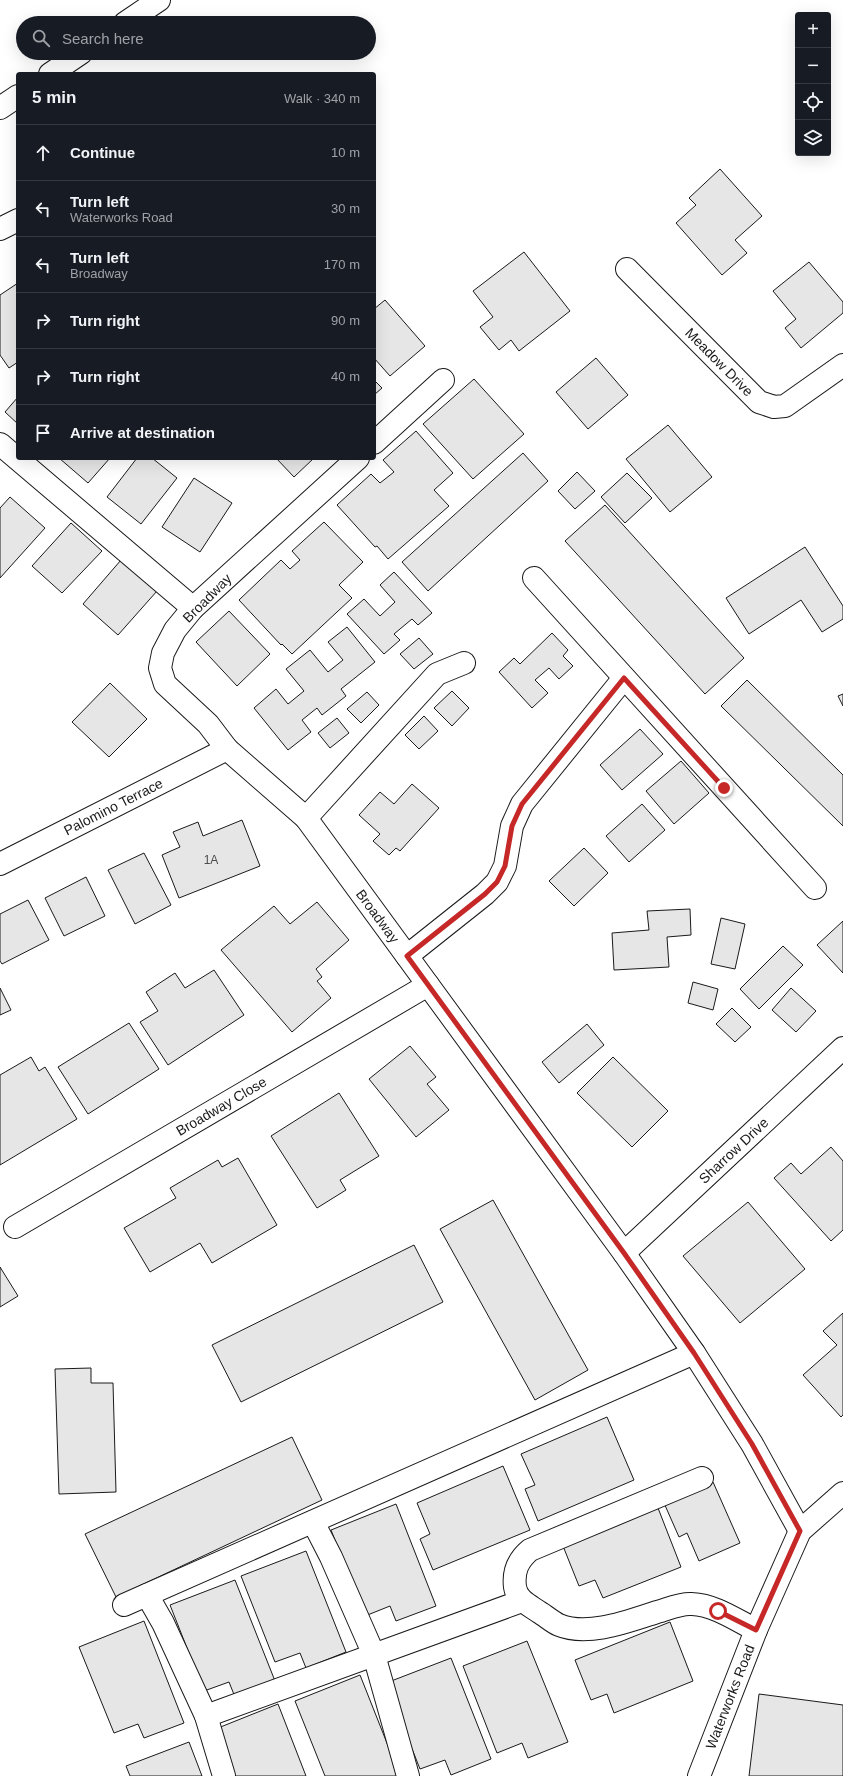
<!DOCTYPE html>
<html lang="en">
<head>
<meta charset="utf-8">
<style>
	body { margin:0; font-family:Helvetica,sans-serif; background:#20242c; color:#f1f3f6 }
	.controls { position:absolute; right:12px; top:12px; display:grid; overflow:hidden; border-radius:4px; box-shadow:0 4px 16px #0002 }
	.controls button { width:36px; height:36px; display:grid; place-items:center; padding:0; border:0; border-bottom:1px solid #363941; background:#171b24; color:#f1f3f6; font:20px sans-serif }
	.stop { position:absolute; width:12px; height:12px; margin:-9px; border:3px solid #c62828; border-radius:50%; background:#fff }
	.stop.end { background:#c62828; border-color:#fff; box-shadow:0 1px 4px #0008 }
	.list { margin:0; padding:0; list-style:none }
	h2 { display:flex; justify-content:space-between; align-items:center; height:52px; margin:0; padding:0 16px; font-size:17px }
	h2 small { font-size:13px; font-weight:400; color:#9ea1a6 }
	.list li { display:grid; grid-template-columns:26px 1fr auto; gap:12px; align-items:center; box-sizing:border-box; height:56px; padding:0 16px; border-top:1px solid #363941 }
	.list b { display:block; font-size:15px; white-space:nowrap }
	.list p { margin:0; font-size:13px; white-space:nowrap; color:#9ea1a6 }
	.list em { font-size:13px; font-style:normal; color:#9ea1a6 }
	.icon { flex:none; width:22px; height:22px; fill:none; stroke:currentColor; stroke-width:2; stroke-linecap:round; stroke-linejoin:round }
	.map { position:relative; flex:none; width:843px; height:1776px; overflow:hidden }
	.search { position:absolute; background:#171b24; box-shadow:0 4px 16px #0002; left:16px; top:16px; width:360px; height:44px; display:flex; align-items:center; gap:10px; box-sizing:border-box; padding:0 14px; border-radius:22px; color:#9ea1a6; font-size:15px }
	.panel { position:absolute; background:#171b24; box-shadow:0 4px 16px #0002; left:16px; top:72px; width:360px; height:388px; border-radius:4px }
	.map>svg:first-child { display:block }
</style>
</head>
<body>
<div class="map">
<svg width="843" height="1776" viewBox="0 0 843 1776">
	<rect width="100%" height="100%" fill="#fff"/>
	<g fill="#e6e6e6" stroke="#1a1a1a">
		<polygon points="720,169 762,216 735,240 747,253 722,275 676,223 696,205 689,198"/>
		<polygon points="524,252 570,311 519,351 511,340 499,350 480,327 493,317 473,291"/>
		<polygon points="809,262 843,302 843,313 801,348 785,328 796,319 773,291"/>
		<polygon points="18,283 18,362 9,368 0,355 0,295"/>
		<polygon points="385,300 425,346 390,376 374,358 374,309"/>
		<polygon points="596,358 628,395 588,429 556,392"/>
		<polygon points="474,379 524,434 473,479 423,424"/>
		<polygon points="374,380 382,388 374,395"/>
		<polygon points="18,397 18,424 5,412"/>
		<polygon points="668,425 712,477 670,512 626,459"/>
		<polygon points="416,431 453,473 434,490 449,506 388,559 377,546 375,547 337,505 371,474 380,483 394,472 383,460"/>
		<polygon points="523,453 548,481 428,591 402,562"/>
		<polygon points="59,458 110,458 88,483"/>
		<polygon points="137,458 152,458 177,478 141,524 107,497"/>
		<polygon points="276,458 314,458 294,477"/>
		<polygon points="577,472 595,491 575,509 558,491"/>
		<polygon points="627,473 652,498 625,523 601,497"/>
		<polygon points="194,478 232,503 200,552 162,527"/>
		<polygon points="10,497 45,528 0,578 0,508"/>
		<polygon points="605,505 744,658 705,694 565,541"/>
		<polygon points="324,522 363,562 339,585 352,598 292,654 282,644 281,645 239,600 281,560 290,569 300,560 292,551"/>
		<polygon points="71,523 102,551 62,593 32,566"/>
		<polygon points="805,547 843,606 843,619 822,632 801,600 749,634 726,598"/>
		<polygon points="121,560 157,591 118,635 83,604"/>
		<polygon points="394,572 432,613 418,625 412,619 394,634 400,640 384,654 347,614 364,599 380,616 395,602 380,585"/>
		<polygon points="229,611 270,654 237,686 196,642"/>
		<polygon points="347,627 375,662 341,689 346,696 322,715 317,708 302,720 311,732 288,750 254,708 276,689 288,704 304,691 286,669 310,650 328,672 343,660 328,642"/>
		<polygon points="552,633 568,650 563,656 573,666 559,679 549,668 535,680 548,693 532,708 499,672 514,658 520,664"/>
		<polygon points="419,638 433,654 414,669 400,654"/>
		<polygon points="747,680 843,775 843,826 721,706"/>
		<polygon points="110,683 147,719 109,757 72,722"/>
		<polygon points="452,691 469,708 452,726 434,708"/>
		<polygon points="367,692 379,705 361,723 347,709"/>
		<polygon points="843,694 843,706 838,696"/>
		<polygon points="424,716 438,731 419,749 405,735"/>
		<polygon points="337,718 349,733 330,748 318,733"/>
		<polygon points="640,729 663,754 622,790 600,765"/>
		<polygon points="681,761 709,793 674,824 646,791"/>
		<polygon points="412,784 439,808 400,851 396,848 389,855 373,841 380,834 359,815 380,792 394,804"/>
		<polygon points="642,804 665,830 629,862 606,836"/>
		<polygon points="242,820 260,866 179,898 162,855 180,847 173,832 198,822 203,836"/>
		<polygon points="584,848 608,873 574,906 549,881"/>
		<polygon points="144,853 171,905 135,924 108,870"/>
		<polygon points="86,877 105,916 64,936 45,898"/>
		<polygon points="28,900 49,940 2,964 0,961 0,914"/>
		<polygon points="317,902 349,940 316,969 322,977 317,981 331,998 292,1032 221,950 274,906 290,924"/>
		<polygon points="690,909 691,935 667,937 669,967 614,970 612,933 649,930 647,911"/>
		<polygon points="721,918 745,924 735,969 711,964"/>
		<polygon points="843,921 843,973 817,945"/>
		<polygon points="783,946 803,965 759,1009 740,989"/>
		<polygon points="214,970 244,1015 168,1065 140,1022 158,1011 146,992 175,973 185,988"/>
		<polygon points="693,982 718,989 713,1010 688,1003"/>
		<polygon points="0,988 11,1010 0,1015"/>
		<polygon points="791,988 816,1011 796,1032 772,1010"/>
		<polygon points="732,1008 751,1027 735,1042 716,1024"/>
		<polygon points="129,1023 159,1069 88,1114 58,1067"/>
		<polygon points="587,1024 604,1045 559,1083 542,1062"/>
		<polygon points="410,1046 436,1077 427,1084 449,1110 416,1137 369,1079"/>
		<polygon points="31,1057 39,1071 45,1067 77,1119 0,1165 0,1075"/>
		<polygon points="613,1057 668,1111 632,1147 577,1093"/>
		<polygon points="339,1093 379,1156 340,1180 346,1190 317,1208 271,1136"/>
		<polygon points="831,1147 843,1161 843,1230 831,1241 774,1178 791,1163 801,1174"/>
		<polygon points="238,1158 277,1225 212,1263 200,1243 150,1272 124,1228 176,1198 170,1188 218,1160 222,1167"/>
		<polygon points="493,1200 588,1370 535,1400 440,1229"/>
		<polygon points="748,1202 805,1269 740,1323 683,1256"/>
		<polygon points="414,1245 443,1302 241,1402 212,1345"/>
		<polygon points="0,1267 18,1296 0,1307"/>
		<polygon points="843,1313 843,1415 841,1417 803,1375 837,1345 823,1331"/>
		<polygon points="91,1368 91,1383 113,1383 116,1492 59,1494 55,1369"/>
		<polygon points="607,1417 634,1480 538,1521 525,1489 535,1485 521,1454"/>
		<polygon points="292,1437 322,1500 116,1597 85,1534"/>
		<polygon points="503,1466 530,1530 433,1570 420,1539 430,1534 417,1503"/>
		<polygon points="713,1482 740,1543 699,1561 687,1533 679,1537 664,1503"/>
		<polygon points="396,1504 436,1606 396,1621 390,1606 365,1616 331,1530"/>
		<polygon points="658,1508 681,1567 603,1598 595,1580 579,1586 563,1546"/>
		<polygon points="306,1551 346,1652 306,1668 300,1653 275,1662 241,1576"/>
		<polygon points="235,1580 275,1681 235,1697 229,1682 204,1691 170,1605"/>
		<polygon points="144,1621 184,1723 144,1738 138,1724 114,1733 79,1647"/>
		<polygon points="670,1622 693,1681 614,1713 607,1694 591,1700 575,1660"/>
		<polygon points="527,1641 568,1742 528,1758 522,1743 497,1753 463,1666"/>
		<polygon points="451,1658 491,1759 451,1775 445,1760 420,1769 386,1683"/>
		<polygon points="360,1675 400,1776 325,1776 295,1701"/>
		<polygon points="759,1694 843,1705 843,1776 749,1776"/>
		<polygon points="278,1704 306,1776 231,1776 213,1730"/>
		<polygon points="189,1742 202,1776 130,1776 126,1766"/>
	</g>
	<g fill="none" stroke-linecap="round" stroke-linejoin="round">
		<g stroke="#1a1a1a" stroke-width="24">
			<g id="minor">
				<polyline points="0,229 18,220"/>
				<path id="s1" d="M627,269L759,402L774,407L785,406L843,365"/>
				<polyline points="374,443 443,380"/>
				<polyline points="0,444 193,608"/>
				<path id="s2" d="M358,458L193,608L175,630L163,653L160,668L165,684L208,724L227,749L306,818L624,1253L694,1353L752,1444L800,1531"/>
				<polyline points="534,578 815,888"/>
				<polyline points="306,818 437,674 464,663"/>
				<path id="s3" d="M0,864L227,749"/>
				<polyline points="407,956 485,894 497,882 505,866 512,826 522,804 624,678"/>
				<path id="s4" d="M15,1227L428,985"/>
				<path id="s5" d="M624,1253L843,1048"/>
				<path d="M702,1478L530,1550C518,1560 513,1571 515,1587C517,1600 529,1605 539,1612C546,1616 552,1622 559,1625C588,1637 629,1621 657,1612C668,1609 680,1603 692,1604C715,1605 736,1620 756,1630"/>
				<polyline points="313,1522 331,1557 374,1655 408,1776"/>
				<polyline points="147,1595 163,1623 206,1716 224,1776"/>
				<polyline points="124,1605 694,1353"/>
				<polyline points="206,1716 522,1601"/>
				<path id="s6" d="M699,1776L756,1630L800,1531L843,1493"/>
			</g>
		</g>
		<g stroke="#1a1a1a" stroke-width="24">
			<g id="major">
				<polyline points="125,23 159,0"/>
				<polyline points="50,74 81,53"/>
				<polyline points="0,108 18,96"/>
			</g>
		</g>
		<use href="#minor" stroke="#fff" stroke-width="22"/>
		<use href="#major" stroke="#fff" stroke-width="22"/>
	</g>
	<g fill="none" stroke-linecap="round" stroke-linejoin="round">
		<polyline stroke="#c62828" stroke-width="5" points="718,1611 756,1630 800,1531 752,1444 694,1353 624,1253 407,956 485,894 497,882 505,866 512,826 522,804 624,678 724,788"/>
	</g>
	<g text-anchor="middle" stroke-width="3" stroke-linejoin="round" paint-order="stroke">
		<g font-size="12" fill="#4d4d4d">
			<text x="211" y="864">1A</text>
		</g>
		<g font-size="14" fill="#1a1a1a" stroke="#fff">
			<text dy="5" stroke="none"><textPath href="#s1" startOffset="131">Meadow Drive</textPath></text>
			<text transform="translate(207 598) rotate(-45)" y="5">Broadway</text>
			<text dy="5" stroke="none"><textPath href="#s3" startOffset="127">Palomino Terrace</textPath></text>
			<text dy="5" stroke="none"><textPath href="#s2" startOffset="626">Broadway</textPath></text>
			<text dy="5" stroke="none"><textPath href="#s4" startOffset="239">Broadway Close</textPath></text>
			<text dy="5" stroke="none"><textPath href="#s5" startOffset="150">Sharrow Drive</textPath></text>
			<text dy="5" stroke="none"><textPath href="#s6" startOffset="85">Waterworks Road</textPath></text>
		</g>
	</g>
</svg>
<div class="controls">
<button>+</button>
<button>−</button>
<button><svg class="icon" aria-label="locate" viewBox="0 0 24 24"><circle cx="12" cy="12" r="6"/><path d="M12 2v4M12 18v4M2 12h4M18 12h4"/></svg></button>
<button><svg class="icon" aria-label="layers" viewBox="0 0 24 24"><path d="M12 4l9 5-9 5-9-5zM3 14l9 5 9-5"/></svg></button>
</div>
<div class="stop" style="left:718px;top:1611px"></div>
<div class="stop end" style="left:724px;top:788px"></div>
<div class="search"><svg class="icon" aria-label="search" viewBox="0 0 24 24"><circle cx="10" cy="10" r="6"/><path d="M15 15l6 6"/></svg>Search here</div>
<section class="panel">
<h2>5 min<small>Walk · 340 m</small></h2>
<ul class="list">
<li><svg class="icon" aria-label="ahead" viewBox="0 0 24 24"><path d="M12 20V5M6 11l6-6 6 6"/></svg><div><b>Continue</b></div><em>10 m</em></li>
<li><svg class="icon" aria-label="left" viewBox="0 0 24 24"><path d="M17 20v-9H6M10 6l-5 5 5 5"/></svg><div><b>Turn left</b><p>Waterworks Road</p></div><em>30 m</em></li>
<li><svg class="icon" aria-label="left" viewBox="0 0 24 24"><path d="M17 20v-9H6M10 6l-5 5 5 5"/></svg><div><b>Turn left</b><p>Broadway</p></div><em>170 m</em></li>
<li><svg class="icon" aria-label="right" viewBox="0 0 24 24"><path d="M7 20v-9h11M14 6l5 5-5 5"/></svg><div><b>Turn right</b></div><em>90 m</em></li>
<li><svg class="icon" aria-label="right" viewBox="0 0 24 24"><path d="M7 20v-9h11M14 6l5 5-5 5"/></svg><div><b>Turn right</b></div><em>40 m</em></li>
<li><svg class="icon" aria-label="arrive" viewBox="0 0 24 24"><path d="M6 21V4h12l-3 4 3 4H6"/></svg><div><b>Arrive at destination</b></div></li>
</ul>
</section>
</div>
</body>
</html>
